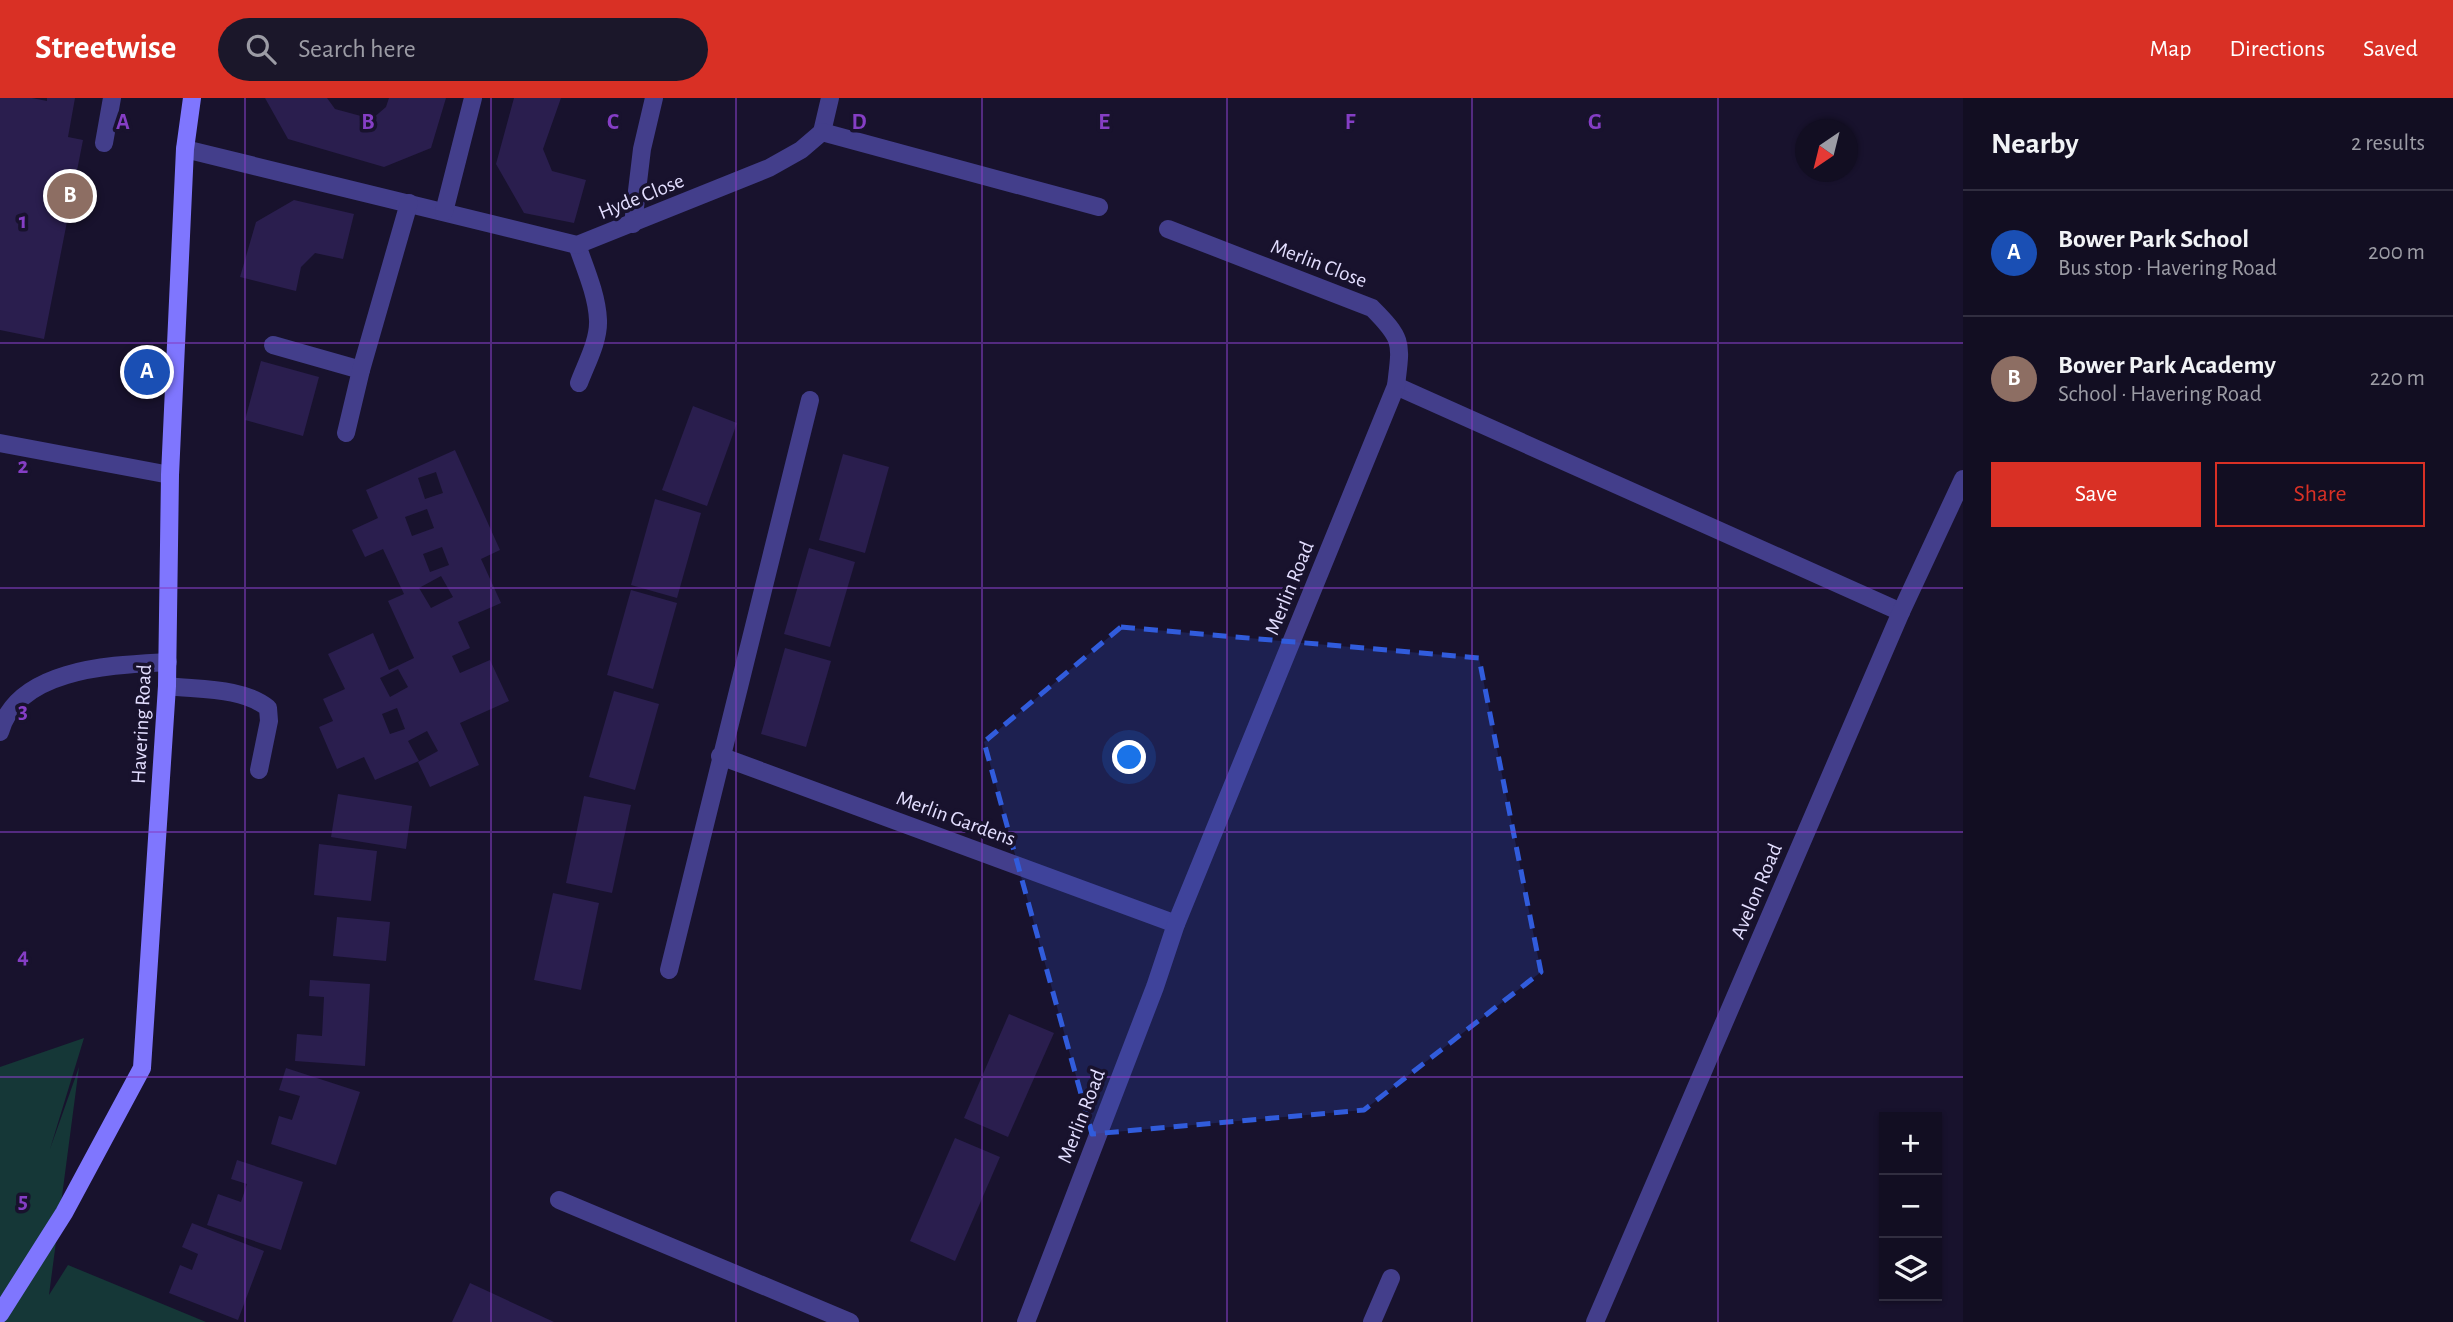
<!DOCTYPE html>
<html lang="en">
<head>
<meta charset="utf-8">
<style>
	body { margin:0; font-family:"Alegreya Sans",sans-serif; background:#1b172a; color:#f1f3f6 }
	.controls { position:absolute; right:21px; bottom:21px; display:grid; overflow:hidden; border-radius:0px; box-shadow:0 2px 5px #0004 }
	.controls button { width:63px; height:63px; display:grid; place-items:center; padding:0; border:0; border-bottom:2px solid #312e40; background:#120e22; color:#f1f3f6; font:35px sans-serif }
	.compass { position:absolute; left:1795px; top:21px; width:63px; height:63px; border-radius:50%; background:#120e22; box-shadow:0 2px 5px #0004; rotate:215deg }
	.you { position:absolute; left:1130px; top:660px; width:24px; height:24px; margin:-18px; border:5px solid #fff; border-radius:50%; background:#1a73e8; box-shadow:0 0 0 10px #1a73e833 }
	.badge { display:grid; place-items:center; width:46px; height:46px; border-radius:50%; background:#d93025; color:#fff; font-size:23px; font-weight:700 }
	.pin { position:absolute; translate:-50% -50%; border:4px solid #fff; box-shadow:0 2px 7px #0006 }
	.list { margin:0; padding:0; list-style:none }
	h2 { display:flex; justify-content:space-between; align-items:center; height:91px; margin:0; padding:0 28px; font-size:30px }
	h2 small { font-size:23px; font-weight:400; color:#9c9ca5 }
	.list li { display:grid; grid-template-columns:46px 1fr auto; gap:21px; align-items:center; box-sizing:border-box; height:126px; padding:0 28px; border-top:2px solid #312e40 }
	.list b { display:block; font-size:26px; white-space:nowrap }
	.list p { margin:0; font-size:23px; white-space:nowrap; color:#9c9ca5 }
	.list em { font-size:23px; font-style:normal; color:#9c9ca5 }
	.actions { display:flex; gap:14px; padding:21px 28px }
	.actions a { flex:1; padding:16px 0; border:2px solid #d93025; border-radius:0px; text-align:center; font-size:24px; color:#d93025 }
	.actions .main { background:#d93025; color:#fff }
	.icon { flex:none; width:38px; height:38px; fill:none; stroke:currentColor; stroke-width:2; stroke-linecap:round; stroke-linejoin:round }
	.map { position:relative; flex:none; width:1963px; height:1224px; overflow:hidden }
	header { display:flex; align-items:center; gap:42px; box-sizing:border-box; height:98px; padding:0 35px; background:#d93025; color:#fff }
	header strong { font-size:33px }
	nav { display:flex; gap:38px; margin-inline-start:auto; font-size:24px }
	.search { width:490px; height:63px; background:#1b172a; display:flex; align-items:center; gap:18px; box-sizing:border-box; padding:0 24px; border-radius:38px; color:#9c9ca5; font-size:26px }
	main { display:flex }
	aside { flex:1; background:#120e22 }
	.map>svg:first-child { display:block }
</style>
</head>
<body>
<header>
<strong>Streetwise</strong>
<div class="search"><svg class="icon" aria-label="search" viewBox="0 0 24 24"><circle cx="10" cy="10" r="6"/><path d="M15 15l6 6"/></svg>Search here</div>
<nav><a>Map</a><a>Directions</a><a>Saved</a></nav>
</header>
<main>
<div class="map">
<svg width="1963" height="1224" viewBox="0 0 1963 1224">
	<rect width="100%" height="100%" fill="#18122d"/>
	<polygon fill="#153737" points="84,940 50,1051 79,969 49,1197 68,1167 206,1224 0,1224 0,969"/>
	<g fill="#2a1e4e" fill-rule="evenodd">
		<polygon points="0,0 32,0 47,3 47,0 75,0 68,39 83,42 44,241 0,232"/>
		<polygon points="265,0 327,0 335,11 372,21 386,9 389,0 446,0 431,50 384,69 288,41"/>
		<polygon points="514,0 561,0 543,51 552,73 586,82 574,125 524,115 496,66"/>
		<polygon points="294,102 354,116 343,161 315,155 301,169 296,193 240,179 256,124"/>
		<polygon points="261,263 319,279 303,338 245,322"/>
		<polygon points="693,308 737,325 707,408 662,392"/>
		<path d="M455,352L500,452L481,461L501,505L458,524L470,550L452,558L460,575L490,562L509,603L460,625L479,667L430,689L418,664L438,653L427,633L408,643L419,663L375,682L364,659L337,671L319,629L333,623L323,601L345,591L328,556L373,535L389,572L414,560L388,503L404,496L383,451L365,459L352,432L378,420L366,392ZM436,374L443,395L425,401L418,380ZM427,411L434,430L412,438L405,419ZM442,449L449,467L430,474L423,456ZM441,478L453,499L431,510L419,490ZM398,571L408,589L390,599L380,580ZM397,610L405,631L390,636L382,616Z"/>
		<polygon points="843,356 889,369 865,455 819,442"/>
		<polygon points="655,401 701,415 677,500 631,487"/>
		<polygon points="809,450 855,464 830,549 784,536"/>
		<polygon points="631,492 677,505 653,591 607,577"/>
		<polygon points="785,550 831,563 806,649 761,636"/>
		<polygon points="614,593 659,606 635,692 589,679"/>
		<polygon points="338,696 412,708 406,751 331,739"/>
		<polygon points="584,698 631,707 612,795 566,785"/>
		<polygon points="319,746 377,753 371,803 314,797"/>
		<polygon points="553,795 599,805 581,892 534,882"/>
		<polygon points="337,819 390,824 386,863 333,858"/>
		<polygon points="310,882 370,886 365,968 295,963 297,936 322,938 324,899 309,898"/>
		<polygon points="1009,916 1054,935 1008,1039 964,1020"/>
		<polygon points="286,970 360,994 336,1067 271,1046 279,1018 292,1022 300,998 279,992"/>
		<polygon points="955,1040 1000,1059 955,1163 910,1143"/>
		<polygon points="237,1062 303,1084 281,1152 207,1127 218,1096 241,1104 247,1086 231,1081"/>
		<polygon points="192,1125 264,1153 238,1222 169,1195 180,1167 192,1172 198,1156 182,1149"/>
		<polygon points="470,1185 554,1224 452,1224"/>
	</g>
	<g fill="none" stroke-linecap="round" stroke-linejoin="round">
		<g stroke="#433e8b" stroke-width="18">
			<polyline points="104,45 112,0"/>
			<polyline points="633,126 642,51 654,0"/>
			<path d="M577,147C585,170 597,197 598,222C599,243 586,266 579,285"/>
			<polyline points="0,345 170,377"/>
			<path d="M167,588C199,592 242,589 268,610L269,623L259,672"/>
			<polyline points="559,1102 850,1224"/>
			<polyline points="1372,1224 1391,1180"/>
		</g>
		<g stroke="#433e8b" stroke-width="18">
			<polyline points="822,34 830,0"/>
			<polyline points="185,51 577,147 769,70 801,52 822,34 1099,109"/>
			<polyline points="444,114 473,0"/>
			<polyline points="273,247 361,272"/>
			<polyline points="1396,288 1901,514"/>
			<polyline points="346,335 361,272 409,105"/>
			<path d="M0,634C18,569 115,567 168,564"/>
			<polyline points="720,658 1176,826"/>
			<polyline points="669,872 810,302"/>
			<path d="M1026,1224L1155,889L1176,826L1396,288C1401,245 1404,242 1372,210L1168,131"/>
			<polyline points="1595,1224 1901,514 1963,381"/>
		</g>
		<polyline stroke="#7f76fe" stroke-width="18" points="0,1216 64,1115 142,970 167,588 170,377 185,51 192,0"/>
	</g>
	<path fill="#315cdc" fill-opacity="0.2" stroke="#315cdc" stroke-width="5" stroke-dasharray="14 9" stroke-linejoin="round" d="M1121,529L1479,560L1541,874L1364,1012L1092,1036L984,644Z"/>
	<path fill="none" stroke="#853ec5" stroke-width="2" stroke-opacity="0.55" d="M245,0V1224M491,0V1224M736,0V1224M982,0V1224M1227,0V1224M1472,0V1224M1718,0V1224M0,245H1963M0,490H1963M0,734H1963M0,979H1963"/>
	<g text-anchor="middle" stroke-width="7" stroke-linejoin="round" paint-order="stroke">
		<g font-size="21" fill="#e3deff" stroke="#18122d">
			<text transform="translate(641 98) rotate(-22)" y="7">Hyde Close</text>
			<text transform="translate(1319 165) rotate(21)" y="7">Merlin Close</text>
			<text transform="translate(1289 490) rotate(-68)" y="7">Merlin Road</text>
			<text transform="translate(141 626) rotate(-87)" y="7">Havering Road</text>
			<text transform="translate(956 720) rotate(20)" y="7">Merlin Gardens</text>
			<text transform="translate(1756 793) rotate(-67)" y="7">Avelon Road</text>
			<text transform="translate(1081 1018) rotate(-69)" y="7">Merlin Road</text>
		</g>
	</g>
	<g font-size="23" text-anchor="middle" font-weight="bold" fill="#853ec5" stroke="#18122d" stroke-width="7" stroke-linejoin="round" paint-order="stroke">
		<text x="123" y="31">A</text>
		<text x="368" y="31">B</text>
		<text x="613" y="31">C</text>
		<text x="859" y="31">D</text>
		<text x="1104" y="31">E</text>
		<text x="1350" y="31">F</text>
		<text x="1595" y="31">G</text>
		<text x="23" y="130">1</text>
		<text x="23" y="375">2</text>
		<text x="23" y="620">3</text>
		<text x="23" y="865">4</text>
		<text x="23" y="1110">5</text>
	</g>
</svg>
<div class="controls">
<button>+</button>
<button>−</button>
<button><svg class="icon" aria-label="layers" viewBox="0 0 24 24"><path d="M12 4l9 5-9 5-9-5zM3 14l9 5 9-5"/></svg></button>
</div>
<svg class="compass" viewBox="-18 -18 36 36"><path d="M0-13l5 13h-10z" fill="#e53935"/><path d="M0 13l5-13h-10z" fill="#9c9ca5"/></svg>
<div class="you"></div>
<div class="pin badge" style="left:147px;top:274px;background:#1a4fb4">A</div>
<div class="pin badge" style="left:70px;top:98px;background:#8d6e63">B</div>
</div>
<aside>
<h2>Nearby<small>2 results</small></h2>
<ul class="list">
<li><span class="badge" style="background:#1a4fb4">A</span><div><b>Bower Park School</b><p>Bus stop · Havering Road</p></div><em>200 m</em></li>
<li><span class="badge" style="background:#8d6e63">B</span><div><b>Bower Park Academy</b><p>School · Havering Road</p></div><em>220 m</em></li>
</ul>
<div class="actions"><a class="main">Save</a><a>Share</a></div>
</aside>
</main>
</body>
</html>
